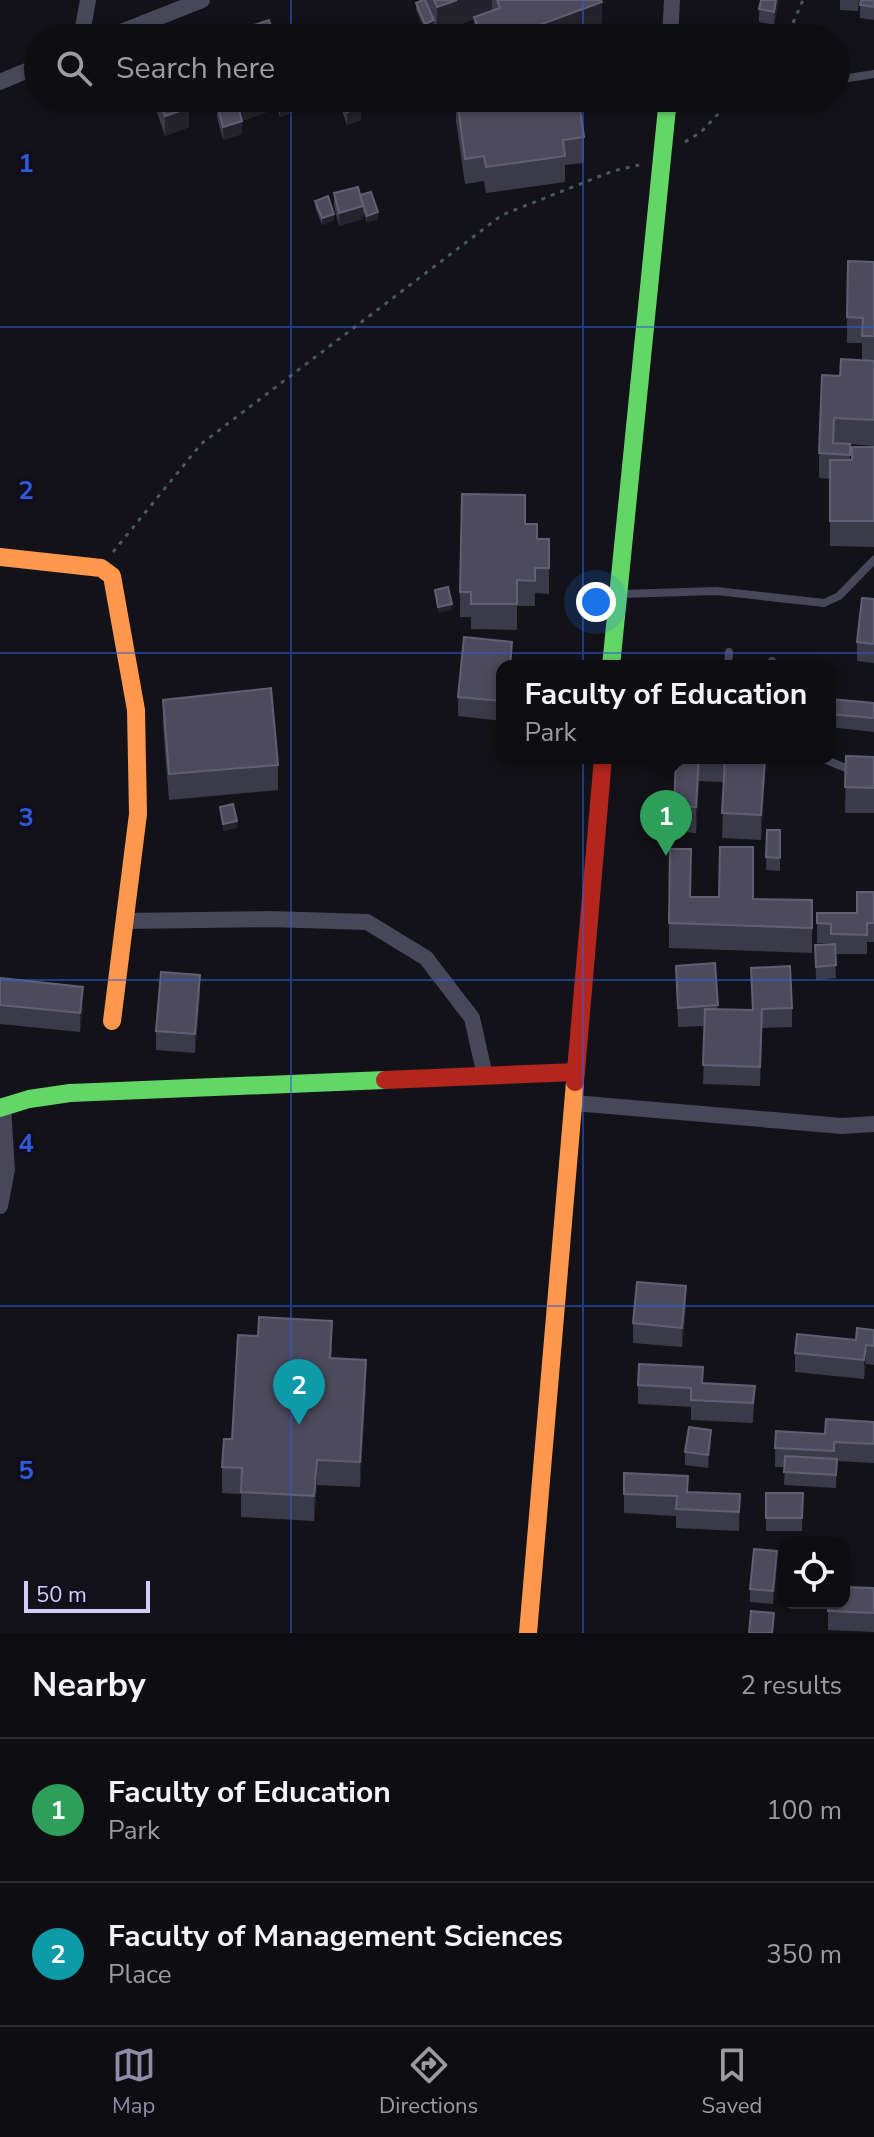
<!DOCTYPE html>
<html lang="en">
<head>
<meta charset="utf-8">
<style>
	body { margin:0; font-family:"Nunito Sans",sans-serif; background:#1c1c20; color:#f1f3f6 }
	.controls { position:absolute; right:24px; bottom:24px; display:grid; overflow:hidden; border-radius:16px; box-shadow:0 2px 6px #0004 }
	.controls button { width:72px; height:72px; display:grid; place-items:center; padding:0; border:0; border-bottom:2px solid #2e2e32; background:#0e0e12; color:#f1f3f6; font:40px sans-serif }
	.scale { position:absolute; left:24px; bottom:20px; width:126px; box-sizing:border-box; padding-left:8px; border:4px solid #d3cef9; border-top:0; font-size:22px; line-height:28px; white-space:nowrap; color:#d3cef9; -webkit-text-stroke:6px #100e1c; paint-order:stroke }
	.you { position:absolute; left:596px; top:602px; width:28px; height:28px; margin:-20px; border:6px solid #fff; border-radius:50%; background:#1a73e8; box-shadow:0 0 0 12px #1a73e833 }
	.badge { display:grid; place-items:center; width:52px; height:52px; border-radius:50%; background:#8f8caa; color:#fff; font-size:26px; font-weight:700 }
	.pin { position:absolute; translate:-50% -66px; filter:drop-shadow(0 2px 4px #0008) }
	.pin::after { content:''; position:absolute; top:42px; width:28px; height:24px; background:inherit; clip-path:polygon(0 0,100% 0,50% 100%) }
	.popup { position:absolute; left:496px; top:660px; width:340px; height:104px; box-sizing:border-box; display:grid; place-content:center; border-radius:16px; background:#0e0e12; filter:drop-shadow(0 2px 6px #0005); font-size:26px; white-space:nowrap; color:#9b9c9f }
	.popup b { font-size:30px; color:#f1f3f6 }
	.popup::after { content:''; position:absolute; left:50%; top:100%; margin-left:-16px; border:16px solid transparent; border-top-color:#0e0e12 }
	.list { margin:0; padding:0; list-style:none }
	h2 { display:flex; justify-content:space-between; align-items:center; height:104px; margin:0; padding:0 32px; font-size:34px }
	h2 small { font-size:26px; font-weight:400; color:#9b9c9f }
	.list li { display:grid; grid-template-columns:52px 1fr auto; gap:24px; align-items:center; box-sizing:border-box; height:144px; padding:0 32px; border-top:2px solid #2e2e32 }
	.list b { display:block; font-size:30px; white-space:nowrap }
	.list p { margin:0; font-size:26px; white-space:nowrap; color:#9b9c9f }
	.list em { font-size:26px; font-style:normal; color:#9b9c9f }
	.icon { flex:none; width:44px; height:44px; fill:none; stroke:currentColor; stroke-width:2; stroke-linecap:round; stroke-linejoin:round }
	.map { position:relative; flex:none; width:874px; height:1633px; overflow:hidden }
	.search { position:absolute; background:#0e0e12; box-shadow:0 2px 6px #0004; left:24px; right:24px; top:24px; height:88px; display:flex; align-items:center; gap:20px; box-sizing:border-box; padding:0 28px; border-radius:44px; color:#9b9c9f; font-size:30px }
	.sheet { height:392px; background:#0e0e12 }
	nav { display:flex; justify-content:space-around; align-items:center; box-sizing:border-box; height:112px; border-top:2px solid #2e2e32; background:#0e0e12; font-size:22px; color:#9b9c9f }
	nav a { display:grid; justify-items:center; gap:4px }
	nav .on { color:#8f8caa }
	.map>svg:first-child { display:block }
</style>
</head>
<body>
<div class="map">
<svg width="874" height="1633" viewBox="0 0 874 1633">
	<rect width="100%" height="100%" fill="#121218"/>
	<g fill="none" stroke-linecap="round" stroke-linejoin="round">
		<g stroke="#4b5761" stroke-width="3" stroke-dasharray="4 6" stroke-linecap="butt">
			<polyline points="780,38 793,23 803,0"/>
			<polyline points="685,142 701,132 721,111"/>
			<polyline points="113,552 201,444 502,215 613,171 639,165"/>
		</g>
		<g stroke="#484759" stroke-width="8">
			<polyline points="836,80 874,74"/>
			<polyline points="668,110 726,98"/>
			<polyline points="622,594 716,591 824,603 839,596 874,560"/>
			<polyline points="728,666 729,652"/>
			<polyline points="772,666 772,661"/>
			<polyline points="821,758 846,768 874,774"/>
		</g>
		<g stroke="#484759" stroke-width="16">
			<polyline points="81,38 88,0"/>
			<polyline points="106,38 202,0"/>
			<polyline points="670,38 672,0"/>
			<polyline points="0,82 38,66"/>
			<polyline points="126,921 269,919 367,922 426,958 472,1018 485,1076"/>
			<polyline points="574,1103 842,1126 874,1124"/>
			<polyline points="0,1206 7,1170 3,1107"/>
		</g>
		<g stroke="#63d668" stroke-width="18">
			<polyline points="611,666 668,98"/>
			<polyline points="0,1108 29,1099 70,1093 385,1080"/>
		</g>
		<g stroke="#ff974d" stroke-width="18">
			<polyline points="0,557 101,568 112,576 136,710 138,814 112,1021"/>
			<polyline points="528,1633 575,1082"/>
		</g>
		<g stroke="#b3261e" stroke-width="18">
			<polyline points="385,1080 576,1072"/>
			<polyline points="575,1082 603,758"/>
		</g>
	</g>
	<g fill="#3b3a48">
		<polygon points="423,0 601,0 602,27 573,38 474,38 474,19 437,33 434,25 434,26 425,30 416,10 416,3"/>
		<polygon points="779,0 774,25 759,22 759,9"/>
		<polygon points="840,0 859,0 858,11 840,10"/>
		<polygon points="874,0 874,20 860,18 860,5"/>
		<polygon points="152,98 204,98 187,104 189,127 165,136"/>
		<polygon points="214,98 233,98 233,100 236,98 297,98 297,111 280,117 277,108 242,121 242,134 223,140 217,117 217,106"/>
		<polygon points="340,98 358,98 361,120 347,125 340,105"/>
		<polygon points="456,98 561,104 584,137 584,163 565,165 565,182 486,193 484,181 465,184 456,121"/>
		<polygon points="334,193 361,195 378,219 367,222 363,212 363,219 339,226 334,206"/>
		<polygon points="315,201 334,220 322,225 315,207"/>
		<polygon points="874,262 874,446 850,444 850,460 874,447 874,547 830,546 830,479 819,478 819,453 840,376 862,360 862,343 847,343 847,317"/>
		<polygon points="525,524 537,539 549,539 549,594 535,593 535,606 517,606 517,630 471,629 471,617 460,617 460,592"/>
		<polygon points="874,599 874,663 857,661 857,642"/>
		<polygon points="512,642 511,666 502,666 502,721 458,716 458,697"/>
		<polygon points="830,699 874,703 874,732 830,727"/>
		<polygon points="163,700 278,765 278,790 169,800 163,725"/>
		<polygon points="846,756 874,757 874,813 845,813"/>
		<polygon points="676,758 766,758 761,840 722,838 724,782 699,781 696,833 674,831"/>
		<polygon points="767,830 780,830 780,871 766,870"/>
		<polygon points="874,892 874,942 867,942 867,954 835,954 836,978 816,980 815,945 831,944 831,943 817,943 817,913 857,913"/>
		<polygon points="690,897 812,900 812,953 669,948 669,923"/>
		<polygon points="715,963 718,1009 752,1010 751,968 792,1008 792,1027 762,1028 760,1086 703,1084 705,1026 678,1027 676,966"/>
		<polygon points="0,978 83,1006 80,1032 0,1024"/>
		<polygon points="200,994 195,1053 156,1050 156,1031"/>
		<polygon points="686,1306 682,1347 633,1343 633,1323"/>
		<polygon points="874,1330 874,1365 866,1364 864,1379 795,1372 795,1353 856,1340"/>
		<polygon points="332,1347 331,1358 366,1385 360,1487 317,1485 314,1521 241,1517 241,1494 222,1493 222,1467 232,1439"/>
		<polygon points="703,1383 755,1386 753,1423 691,1420 691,1407 638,1404 638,1385"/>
		<polygon points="874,1422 874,1463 837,1461 836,1488 784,1485 785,1467 775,1467 775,1448"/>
		<polygon points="711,1443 708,1468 685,1465 685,1452"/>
		<polygon points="688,1492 740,1494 739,1531 676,1528 676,1516 624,1513 624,1494"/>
		<polygon points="766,1493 803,1493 802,1531 766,1531"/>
		<polygon points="777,1564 773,1604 750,1602 750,1589"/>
		<polygon points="874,1588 874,1632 828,1630 828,1603"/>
	</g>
	<g fill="#24232d">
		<polygon points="457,0 492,0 492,12 437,33 437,7"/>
		<polygon points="776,0 779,0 774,25 774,12"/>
		<polygon points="602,2 602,27 573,38 504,38"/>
		<polygon points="434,20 434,26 425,30 425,24"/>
		<polygon points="181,98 204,98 181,106"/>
		<polygon points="220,98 233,98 233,112 220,116"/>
		<polygon points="252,98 277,98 277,108 241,121 241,102"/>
		<polygon points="280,98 297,98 297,111 280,117"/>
		<polygon points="361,107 361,120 347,125 347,112"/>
		<polygon points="189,108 189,127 165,136 165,116"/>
		<polygon points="242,121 242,134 223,140 223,127"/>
		<polygon points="363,206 363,219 339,226 339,213"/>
		<polygon points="378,212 378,219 367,222 367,216"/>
		<polygon points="334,214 334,220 322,225 322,218"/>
		<polygon points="452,604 452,610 438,613 438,607"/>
		<polygon points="699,758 699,781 696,833 696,807"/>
		<polygon points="765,758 766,758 761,840 761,815"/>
		<polygon points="237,821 237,828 223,831 223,824"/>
		<polygon points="200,975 200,994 195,1053 195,1034"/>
		<polygon points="83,987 83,1006 80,1032 80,1013"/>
		<polygon points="686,1286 686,1306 682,1347 682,1328"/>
		<polygon points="866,1345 866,1364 864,1379 864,1360"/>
		<polygon points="366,1360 366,1385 360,1487 360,1462"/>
		<polygon points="711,1430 711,1443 708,1468 708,1455"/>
		<polygon points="317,1460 317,1485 314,1521 314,1496"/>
		<polygon points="777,1551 777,1564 773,1604 773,1591"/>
	</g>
	<g fill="#4c4a5b" stroke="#615f74" stroke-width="2">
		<polygon points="423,0 425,0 434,20 425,24 416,3"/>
		<polygon points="434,0 457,0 437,7"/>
		<polygon points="497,0 601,0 602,2 504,38 482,38 474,17 500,8"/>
		<polygon points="761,0 776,0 774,12 759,9"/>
		<polygon points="861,0 874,0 874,7 860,5"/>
		<polygon points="269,20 275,38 247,38 254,35 251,26"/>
		<polygon points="440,32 441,38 419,38"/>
		<polygon points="158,98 185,98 189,108 165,116"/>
		<polygon points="239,98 252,98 241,102"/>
		<polygon points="342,98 358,98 361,107 347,112"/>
		<polygon points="457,98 560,98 561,104 579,102 584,137 563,140 565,156 486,167 484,156 465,159"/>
		<polygon points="236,99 242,121 223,127 217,104"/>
		<polygon points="358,187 363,206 339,213 334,193"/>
		<polygon points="371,192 378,212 367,216 360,195"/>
		<polygon points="328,196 334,214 322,218 315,201"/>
		<polygon points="848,261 874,262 874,336 862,336 863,318 847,317"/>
		<polygon points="841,359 874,361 874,420 834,418 833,443 850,444 850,455 819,453 822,375 840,376"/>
		<polygon points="852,447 874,447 874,521 830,521 830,460 852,460"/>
		<polygon points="462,494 525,495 525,524 537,524 537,539 549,539 549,568 535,568 535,581 517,580 517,604 471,604 471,592 460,592"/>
		<polygon points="448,587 452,604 438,607 435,590"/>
		<polygon points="862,598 874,599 874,644 857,642"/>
		<polygon points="464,637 512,642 510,666 502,666 502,701 458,697"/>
		<polygon points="271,688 278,765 169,774 163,700"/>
		<polygon points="830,699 874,703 874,718 830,714"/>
		<polygon points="846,756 874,757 874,788 845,787"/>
		<polygon points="676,758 699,758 696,807 674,806"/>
		<polygon points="725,758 765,758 761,815 722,813"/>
		<polygon points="233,804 237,821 223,824 220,807"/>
		<polygon points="767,830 780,830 780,858 766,857"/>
		<polygon points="720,847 753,847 753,899 812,900 812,928 669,923 670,849 691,849 690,897 719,897"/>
		<polygon points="857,892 874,892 874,923 867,923 867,935 831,934 831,924 817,923 817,913 857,913"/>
		<polygon points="835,944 836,965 816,967 815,945"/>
		<polygon points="715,963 718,1005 678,1008 676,966"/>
		<polygon points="790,966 792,1008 762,1009 760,1067 703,1065 705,1009 753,1010 751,968"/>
		<polygon points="161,972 200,975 195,1034 156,1031"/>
		<polygon points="0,978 83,987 80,1013 0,1005"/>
		<polygon points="637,1282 686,1286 682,1328 633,1323"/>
		<polygon points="259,1317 332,1321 330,1358 366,1360 360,1462 317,1460 314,1496 241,1492 242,1468 222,1467 224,1439 232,1439 238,1335 258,1336"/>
		<polygon points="857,1328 874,1330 874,1346 866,1345 864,1360 795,1353 797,1334 856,1340"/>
		<polygon points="639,1364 703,1367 702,1383 755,1386 753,1403 691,1400 691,1388 638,1385"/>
		<polygon points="826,1419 874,1422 874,1444 834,1442 834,1451 775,1448 776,1431 825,1434"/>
		<polygon points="689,1427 711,1430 708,1455 685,1452"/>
		<polygon points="785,1456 837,1459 836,1475 784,1472"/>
		<polygon points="624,1473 688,1476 687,1492 740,1494 739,1512 676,1509 677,1496 624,1494"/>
		<polygon points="766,1493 803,1493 802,1518 766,1518"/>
		<polygon points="754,1549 777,1551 773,1591 750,1589"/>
		<polygon points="844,1587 874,1588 874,1613 828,1611 828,1603 844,1603"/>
		<polygon points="751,1611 774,1613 772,1633 749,1633"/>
	</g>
	<path fill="none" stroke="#2f5bdb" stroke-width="2" stroke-opacity="0.55" d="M291,0V38M583,0V38M291,98V1633M583,98V1633M0,327H874M0,653H874M0,980H874M0,1306H874"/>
	<g font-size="26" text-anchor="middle" font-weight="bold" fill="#2f5bdb" stroke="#100e1c" stroke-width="7" stroke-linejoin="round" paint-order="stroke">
		<text x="26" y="172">1</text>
		<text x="26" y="499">2</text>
		<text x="26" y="826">3</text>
		<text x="26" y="1152">4</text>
		<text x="26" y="1479">5</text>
	</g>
</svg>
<div class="controls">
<button><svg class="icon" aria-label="locate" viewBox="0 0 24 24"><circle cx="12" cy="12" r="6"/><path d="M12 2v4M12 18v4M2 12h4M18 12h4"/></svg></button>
</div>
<div class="scale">50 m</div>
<div class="you"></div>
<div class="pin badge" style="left:666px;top:856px;background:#2e9e5b">1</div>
<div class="popup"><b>Faculty of Education</b>Park</div>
<div class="pin badge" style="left:299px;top:1425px;background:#0f9aa8">2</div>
<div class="search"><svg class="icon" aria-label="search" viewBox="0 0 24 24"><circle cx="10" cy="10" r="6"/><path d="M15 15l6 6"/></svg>Search here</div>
</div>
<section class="sheet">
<h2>Nearby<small>2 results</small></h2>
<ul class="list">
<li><span class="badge" style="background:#2e9e5b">1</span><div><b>Faculty of Education</b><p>Park</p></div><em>100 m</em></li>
<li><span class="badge" style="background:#0f9aa8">2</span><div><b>Faculty of Management Sciences</b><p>Place</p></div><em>350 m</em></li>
</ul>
</section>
<nav>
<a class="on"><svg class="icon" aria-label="map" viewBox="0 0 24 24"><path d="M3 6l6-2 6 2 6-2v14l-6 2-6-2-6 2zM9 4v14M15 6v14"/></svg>Map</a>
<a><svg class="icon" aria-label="directions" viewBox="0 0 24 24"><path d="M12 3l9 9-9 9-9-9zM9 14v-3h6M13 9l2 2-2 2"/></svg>Directions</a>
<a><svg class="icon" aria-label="saved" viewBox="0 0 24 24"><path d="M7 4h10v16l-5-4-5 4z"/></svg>Saved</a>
</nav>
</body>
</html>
